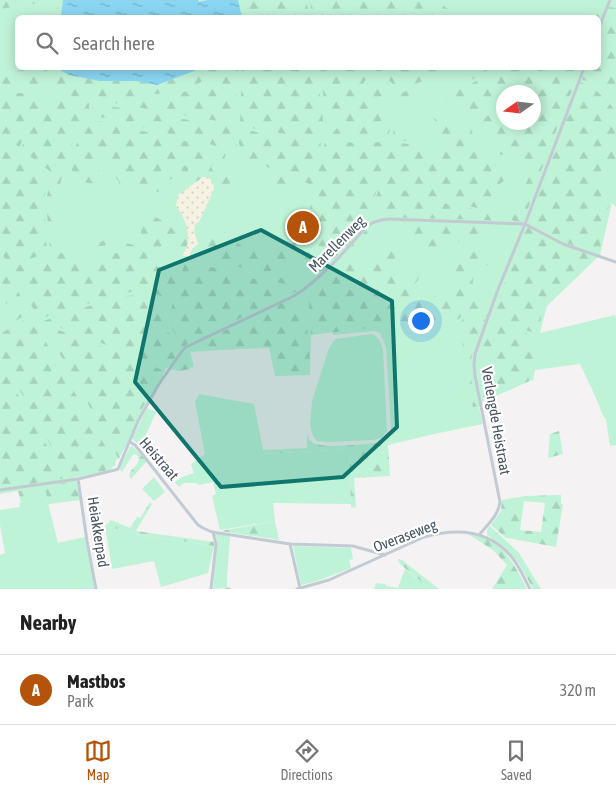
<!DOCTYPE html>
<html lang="en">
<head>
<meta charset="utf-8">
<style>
	body { margin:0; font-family:"Asap Condensed",sans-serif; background:#f2f2f2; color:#222 }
	.compass { position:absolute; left:496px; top:85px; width:45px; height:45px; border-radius:50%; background:#fff; box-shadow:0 2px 12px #0003; rotate:256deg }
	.you { position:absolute; left:420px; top:320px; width:18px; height:18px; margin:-12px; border:4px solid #fff; border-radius:50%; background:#1a73e8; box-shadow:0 0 0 8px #1a73e833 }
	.badge { display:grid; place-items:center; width:32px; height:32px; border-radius:50%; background:#b45309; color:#fff; font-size:16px; font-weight:700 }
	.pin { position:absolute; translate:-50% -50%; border:2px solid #fff; box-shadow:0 1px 5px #0006 }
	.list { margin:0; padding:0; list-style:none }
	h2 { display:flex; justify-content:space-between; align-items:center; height:65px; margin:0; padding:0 20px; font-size:21px }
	h2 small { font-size:16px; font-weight:400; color:#767676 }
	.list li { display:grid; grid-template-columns:32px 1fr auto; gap:15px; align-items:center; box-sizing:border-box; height:70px; padding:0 20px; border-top:1px solid #e0e0e0 }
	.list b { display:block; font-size:19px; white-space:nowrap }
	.list p { margin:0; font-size:16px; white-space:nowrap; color:#767676 }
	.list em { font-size:16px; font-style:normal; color:#767676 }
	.icon { flex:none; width:28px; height:28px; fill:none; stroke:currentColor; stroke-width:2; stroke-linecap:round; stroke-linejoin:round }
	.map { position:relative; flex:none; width:616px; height:589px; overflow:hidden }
	.search { position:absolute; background:#fff; box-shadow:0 2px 12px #0003; left:15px; right:15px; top:15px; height:55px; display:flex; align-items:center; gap:12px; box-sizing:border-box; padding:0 18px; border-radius:8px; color:#767676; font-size:19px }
	.sheet { height:135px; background:#fff }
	nav { display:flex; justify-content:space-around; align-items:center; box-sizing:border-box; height:70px; border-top:1px solid #e0e0e0; background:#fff; font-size:14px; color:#767676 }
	nav a { display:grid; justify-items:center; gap:2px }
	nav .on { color:#b45309 }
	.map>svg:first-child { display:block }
</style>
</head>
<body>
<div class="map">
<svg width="616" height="589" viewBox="0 0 616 589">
	<defs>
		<pattern id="forest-firs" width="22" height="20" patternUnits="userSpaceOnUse" patternTransform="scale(1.25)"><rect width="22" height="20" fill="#bff3d7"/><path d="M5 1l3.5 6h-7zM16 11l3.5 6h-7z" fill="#a6d2bb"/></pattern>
		<pattern id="sand-dots" width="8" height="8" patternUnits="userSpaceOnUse" patternTransform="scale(1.25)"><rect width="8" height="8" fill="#f5f1e3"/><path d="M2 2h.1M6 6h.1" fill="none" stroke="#d4d1c5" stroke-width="1.8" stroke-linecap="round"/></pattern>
		<pattern id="water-ripples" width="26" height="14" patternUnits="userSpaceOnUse" patternTransform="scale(1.25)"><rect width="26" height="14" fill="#8ad6f2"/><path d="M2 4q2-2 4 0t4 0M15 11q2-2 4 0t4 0" fill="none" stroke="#73b0c7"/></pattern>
	</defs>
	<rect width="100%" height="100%" fill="#f4f2f2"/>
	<g fill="#bff3d7" fill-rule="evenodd">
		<path d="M0,0H616V207L612,203L600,255L547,306L540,333L615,315L616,319V445L610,446L606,419L603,416L597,400L580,364L535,370L533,380L484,399L479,407L483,424L434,434L392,444L386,347L380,333L374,331L333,335V332L311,334L310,375L278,376L270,348L190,351L194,367L179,371L167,367L127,444L111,469L75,477L81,500L49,504L47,499L58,543L85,537L96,589H0V555L5,553L0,525V510L20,507L19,503L42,496L24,490L0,494ZM18,18H598V68H18ZM504,92H534V122H504Z"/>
		<path d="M372,334C379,337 381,342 383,350L387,431L382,438L373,440L329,442L317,441L313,436L310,425L312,401L329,348L335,339Z"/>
		<polygon points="199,394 254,404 264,454 349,449 351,504 273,503 275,521 220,530 212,496 216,494 213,482 198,485 197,483 184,483 179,487 175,482 182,477 194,473 191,464 205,454 195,402"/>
		<polygon points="147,408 156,412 156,413 140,447 132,438"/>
		<polygon points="154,477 165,492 154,501 142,489"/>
		<polygon points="105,526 147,536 214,546 208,573 161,587 154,561 112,569"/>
		<polygon points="214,532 230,536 227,579 227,588 213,589 217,541"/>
		<polygon points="293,546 351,548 353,559 349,560 351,568 317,581 301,585"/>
		<polygon points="405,569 430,589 374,589 376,583 385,584 386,586 398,588"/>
	</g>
	<g fill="url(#forest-firs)" fill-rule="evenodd">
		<polygon points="0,0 59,0 56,18 54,17 56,0 0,9"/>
		<polygon points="244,0 306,0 310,17 250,17"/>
		<polygon points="309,0 383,0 383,17 313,17"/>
		<polygon points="386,0 422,0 426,17 386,17"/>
		<polygon points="425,0 439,0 445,7 453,12 455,17 429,17"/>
		<polygon points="592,0 607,0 599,21 598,18 586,17 588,9 592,4"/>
		<polygon points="609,7 616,8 616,94 607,100 616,112 616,170 594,183 610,200 603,229 599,254 569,244 527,223 557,142 595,179 597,178 558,139 580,82 592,87 602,96 604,95 594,84 581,79 586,68 598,68 599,34"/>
		<polygon points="30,68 48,68 45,91 9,86 5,86 0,91 0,75"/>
		<polygon points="52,68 57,68 69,75 100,81 137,81 157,85 202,68 236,68 211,77 189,88 177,91 136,97 130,101 127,105 49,92"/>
		<polygon points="242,68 317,68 324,129 324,138 319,140 240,126"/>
		<polygon points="320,68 373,68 369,76 364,82 356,100 328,135"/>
		<polygon points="376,68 450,68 442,73 436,80 433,78 430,78 399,91 385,76 375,70"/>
		<polygon points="470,68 491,68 470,81 467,75"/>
		<path d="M497,68H509L515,69L522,68H544C542,77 533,85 527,92H504L503,103L498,105L481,118C475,105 449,105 437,99L434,82L443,94L445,95L468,86Z"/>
		<path d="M546,68H581L546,156L523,223L515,222L506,215L518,203L525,185L532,172L533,169L528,168L525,166L523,159L513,152H509L501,155L499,154L491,138C482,135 481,130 480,122L493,111L503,106L504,122H534V92H531L545,75Z"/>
		<polygon points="238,69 235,124 130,106 132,103 137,100 154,98 188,91 202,84 223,77"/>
		<path d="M374,72L383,78L396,92L395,97L390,95L376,99L373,104V107L379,113L384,126L390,129L388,137C368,140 349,141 329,138L358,102L367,83Z"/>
		<polygon points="429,82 425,93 411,95 400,99 398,98 399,94"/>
		<polygon points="6,91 48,97 19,147 0,133 0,97"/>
		<polygon points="51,98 89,103 89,115 81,124 77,132 64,164 58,197 55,224 55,235 52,249 50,250 46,201 48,191 55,175 20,149"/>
		<polygon points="92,103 212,124 207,143 92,115"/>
		<path d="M439,116C444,117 451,118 455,122C459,126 459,128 464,130L449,142L439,145L434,133L436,123L434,119Z"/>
		<path d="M96,121H101L197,144L189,160L181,159L175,163L174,168L175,177C171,179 164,182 159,182C153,182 152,180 148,184L149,190L119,187V182L116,178L103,152L100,150L97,152L98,167L102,181L97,184C90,183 80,183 75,177C66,167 78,136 86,126C89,123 92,122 96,121Z"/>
		<polygon points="215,123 235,126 236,143 240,155 210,144"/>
		<path d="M472,128L473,145L482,153L487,162L496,163L506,172V178C503,183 497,185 493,190C492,192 487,207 486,210L460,204L428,198L415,192L381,182L391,142L441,148L450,145Z"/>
		<polygon points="240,129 321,143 312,179 315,186 316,180 325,142 336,142 369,143 388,141 378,184 370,186 316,186 316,187 366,189 378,187 374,198 373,213 369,221 356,236 312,282 309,270 299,270 314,186 243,157 239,143"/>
		<path d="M394,129C402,130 405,130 409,138H415L420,143L392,139Z"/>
		<polygon points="0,136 52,177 46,190 43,201 47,253 9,266 0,250"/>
		<path d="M201,145L226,154L223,162L220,164L212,165L211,167L213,171L227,174L231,178L232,187L229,194L214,189C213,175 205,176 196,182L192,176L190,168Z"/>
		<polygon points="188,165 188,172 193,184 179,195 154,191 157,188 166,187 171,185 180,187 185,184 185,178 181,169 183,166"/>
		<polygon points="279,175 295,181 299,184 277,192 275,191 275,189"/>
		<polygon points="380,184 414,193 428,200 500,214 507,217 512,222 484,220 383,217 376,212 376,198"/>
		<path d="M305,193C308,212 289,232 298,250C290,259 282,268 270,271C261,274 214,261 206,255C201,252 198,245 196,239L201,238L207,241C224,226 230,240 245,248C250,250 255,250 260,251C266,253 269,255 275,251L277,238L280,234L290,241L293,226L289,219V217L293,212L295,200L300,195Z"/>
		<path d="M155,217C169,222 172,234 188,234C188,242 188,249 182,255L142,244L141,231L142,219Z"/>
		<path d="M382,220L495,223L490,232L485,231L482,235H478L475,238L476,243L483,247L484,254L489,257L490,263C486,267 483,266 479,269C474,272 471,283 474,288C475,291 478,292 480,293L482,310L488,314L487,317C474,313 468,309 458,320L457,317L311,335L308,290L316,283L371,225ZM386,225C395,225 402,226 407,234C410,239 409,244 414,248C418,249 423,249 426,250C437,252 439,252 450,250L453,244L459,242L460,235H464L466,240L462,250L463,263L460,264L457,262L451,265L447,260L432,259L431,262C439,268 446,273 451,282L450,284L453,288L452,295C445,299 444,294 438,295C434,296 431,298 427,298C423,295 415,292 413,286L418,280L419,277C414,271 408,273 402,276L399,275L395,262L397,248L392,246L386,254L378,257L369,265L364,263H361L357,258L360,253L359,248C366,245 373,241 376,234L382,233L380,226Z"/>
		<polygon points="526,226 595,256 591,262 545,303 543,308 538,334 491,319"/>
		<path d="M108,239L118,241L154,250L150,263L154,264L158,267H163L179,273L171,300L162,298L159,295L142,291L123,293L39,319L10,268L46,256L83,249ZM108,245L117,249L118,252V253H109L102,264H79V255L94,247Z"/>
		<polygon points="186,259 193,262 297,291 187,344 182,349 168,320"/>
		<polygon points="7,272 28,309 21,307 18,300 0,283 0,274"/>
		<polygon points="266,275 296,280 297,288 260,277"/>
		<polygon points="0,286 17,301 19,306 0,302"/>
		<polygon points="143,295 159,298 169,303 162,322 180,351 167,368 43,321 114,298 123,296"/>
		<polygon points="288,300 290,308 295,312 306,312 308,340 310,343 309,374 275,376 269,347 190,352 189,348"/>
		<path d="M20,311L29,313L0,330V316C8,317 15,318 20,311Z"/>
		<path d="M470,315L486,320L475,349L473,350C470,362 470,372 472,384L475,386L479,406L473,407L459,324L464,318Z"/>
		<path d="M31,316L116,465C104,474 84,475 69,478L0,355V334Z"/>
		<path d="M490,322L538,337L532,368L533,370H530L528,375L529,381L510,390L483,401L479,386H485L492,384C494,376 495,356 489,350C487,349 483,346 481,346Z"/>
		<polygon points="43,324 165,371 144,405 119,459"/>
		<polygon points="187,349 190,369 179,371 171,369"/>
		<polygon points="0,363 65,478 0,489"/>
		<path d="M391,429L392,444L388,445L390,476L354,478L356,508L351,507L349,449L263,454V450L307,448V433C308,437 309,440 313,443C322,449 363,444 376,443C385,440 388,437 391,429Z"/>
		<polygon points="559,431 563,454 548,458 550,434"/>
		<path d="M132,446L147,461L131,479L129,475C131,469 137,466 139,460L138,456L134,454L132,456L122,472L119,469L130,447Z"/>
		<polygon points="76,481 79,499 48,504 45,486"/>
		<path d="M41,487L43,496C35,498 29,501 21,502L18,491Z"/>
		<path d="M561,495V504H563L556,547L508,538H506L491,525L501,511L502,500L526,496ZM524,501L545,503L541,532L520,530Z"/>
		<polygon points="150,502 152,504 136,531 214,542 214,546 147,536 105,526 111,520 130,528 137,517 140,518"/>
		<polygon points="275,521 279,540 221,531"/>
		<path d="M490,526L519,553L541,589H533C520,564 512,550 487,535V530Z"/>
		<path d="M468,534C473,535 478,536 484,538C506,545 517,570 527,589H492L507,565L493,550Z"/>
		<polygon points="398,559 402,560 439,589 430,589 399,563"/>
	</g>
	<path fill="url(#sand-dots)" d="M203,177C210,176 214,182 214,189L199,222L195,224L194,231L198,244L192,249L189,257L182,255C194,241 186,218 176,206L178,195Z"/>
	<g fill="url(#water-ripples)">
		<polygon points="63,0 198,0 199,2 208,0 238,0 242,17 61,17"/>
		<polygon points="57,68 202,68 157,85 137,81 100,81 69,75"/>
	</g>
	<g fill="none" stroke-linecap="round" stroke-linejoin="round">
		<g stroke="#c2cbd4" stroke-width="3">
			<polyline points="598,30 610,0"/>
			<polyline points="130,442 135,445 198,525 203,528 212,532 290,544 353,546 385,555"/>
			<polyline points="78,479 87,541 96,589"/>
			<path d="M0,490L78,479L115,470L118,469L138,421L159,384L182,351L186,347L294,296C320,280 346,250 366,227C374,221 380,220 389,219L525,224L563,244L616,262"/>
			<path d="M480,534C488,524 498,516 500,502L475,376L474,365L475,354L497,292L525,224L584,68"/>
			<polyline points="290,544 300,588"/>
			<polyline points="211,589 216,544 213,532"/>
			<polyline points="227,589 229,589"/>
			<path d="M297,589L329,580L424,537C456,528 487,529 510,555C519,565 524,578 530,589"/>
		</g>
	</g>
	<path fill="#0f766e" fill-opacity="0.2" stroke="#0f766e" stroke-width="4" stroke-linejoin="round" d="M261,230L392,301L397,427L343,477L221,487L135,382L159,270Z"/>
	<g text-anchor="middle" stroke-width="4.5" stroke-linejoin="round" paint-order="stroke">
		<g font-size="15" fill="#485461" stroke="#fff">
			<text transform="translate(337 244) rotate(-45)" y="5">Marellenweg</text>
			<text transform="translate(496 421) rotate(80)" y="5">Verlengde Heistraat</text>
			<text transform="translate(159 459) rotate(49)" y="5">Heistraat</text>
			<text transform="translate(98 532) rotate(81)" y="5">Heiakkerpad</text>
			<text transform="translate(405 536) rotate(-21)" y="5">Overaseweg</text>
		</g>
	</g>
</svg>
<svg class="compass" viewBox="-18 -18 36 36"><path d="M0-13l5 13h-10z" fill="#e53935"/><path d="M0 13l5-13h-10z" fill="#767676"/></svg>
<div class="you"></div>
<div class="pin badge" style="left:303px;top:227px">A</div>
<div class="search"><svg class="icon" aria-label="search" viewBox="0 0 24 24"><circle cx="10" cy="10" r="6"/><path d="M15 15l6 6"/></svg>Search here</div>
</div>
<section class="sheet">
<h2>Nearby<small></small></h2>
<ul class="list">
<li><span class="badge">A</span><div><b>Mastbos</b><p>Park</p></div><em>320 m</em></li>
</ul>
</section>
<nav>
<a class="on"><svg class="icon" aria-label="map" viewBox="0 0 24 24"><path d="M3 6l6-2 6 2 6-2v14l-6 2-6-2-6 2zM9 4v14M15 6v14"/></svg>Map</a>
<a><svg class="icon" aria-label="directions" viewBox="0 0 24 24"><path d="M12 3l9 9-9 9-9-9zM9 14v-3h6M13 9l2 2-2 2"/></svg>Directions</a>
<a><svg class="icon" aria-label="saved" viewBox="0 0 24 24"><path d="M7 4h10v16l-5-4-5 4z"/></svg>Saved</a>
</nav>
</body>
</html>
